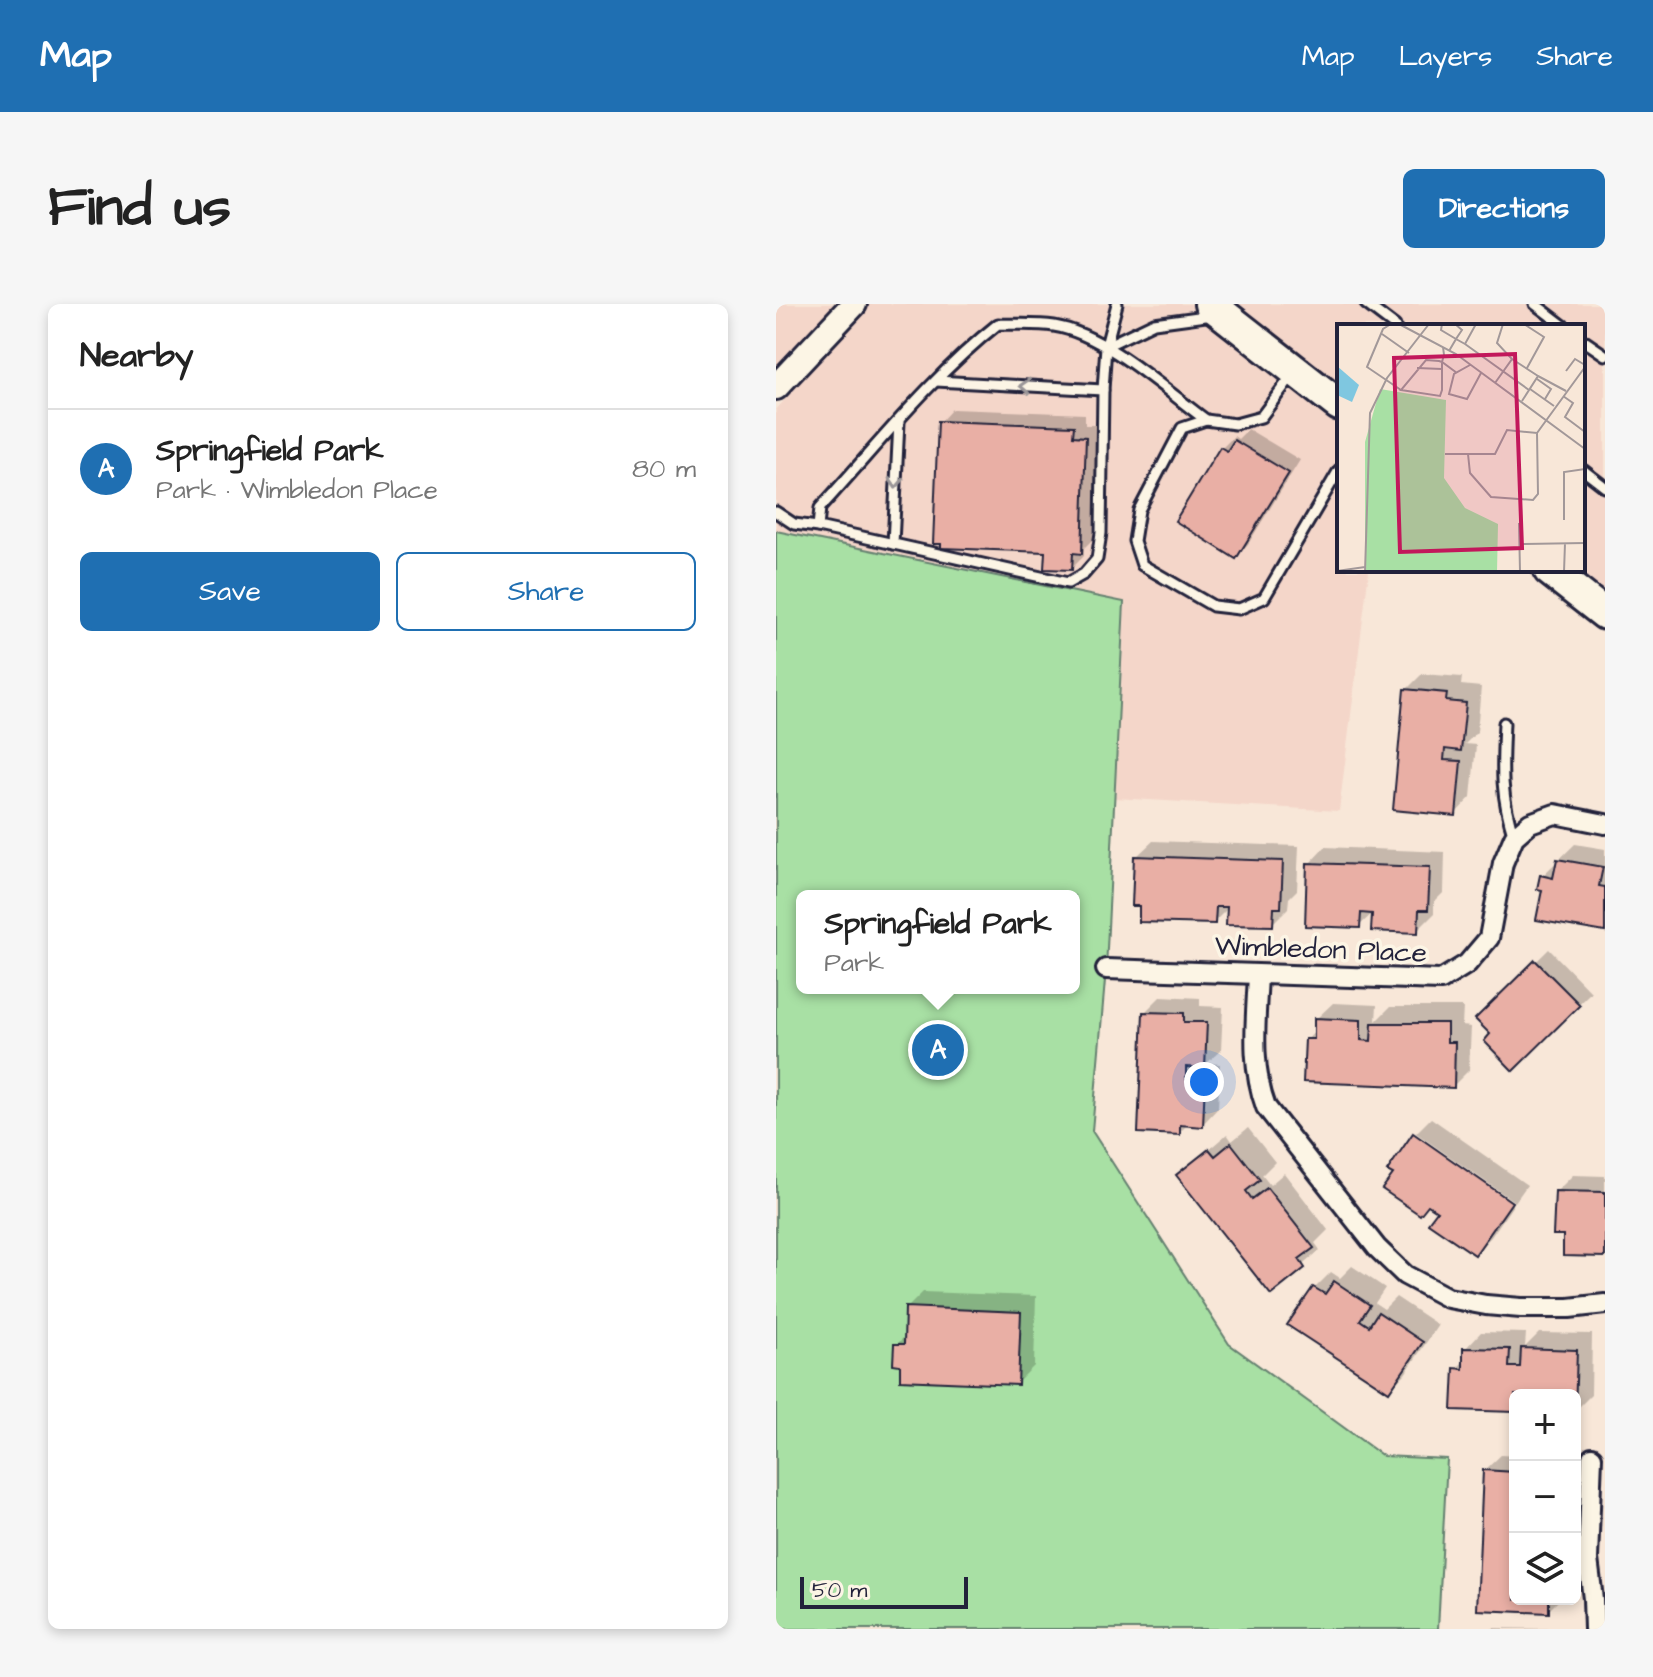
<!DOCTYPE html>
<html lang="en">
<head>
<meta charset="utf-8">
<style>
	body { margin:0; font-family:"Architects Daughter",sans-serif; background:#f6f6f6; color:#222 }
	.controls { position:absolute; right:24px; bottom:24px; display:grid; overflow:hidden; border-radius:12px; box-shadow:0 4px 12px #0003 }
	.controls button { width:72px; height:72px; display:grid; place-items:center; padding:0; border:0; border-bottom:2px solid #e0e0e0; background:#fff; color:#222; font:40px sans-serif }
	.scale { position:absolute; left:24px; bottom:20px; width:168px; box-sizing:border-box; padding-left:8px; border:4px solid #22223b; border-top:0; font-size:22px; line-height:28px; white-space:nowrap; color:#22223b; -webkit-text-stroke:6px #fcf5e5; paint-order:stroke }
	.you { position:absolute; left:428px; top:778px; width:28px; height:28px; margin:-20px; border:6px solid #fff; border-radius:50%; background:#1a73e8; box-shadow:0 0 0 12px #1a73e833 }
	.badge { display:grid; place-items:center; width:52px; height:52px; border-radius:50%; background:#1f6fb2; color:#fff; font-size:26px; font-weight:700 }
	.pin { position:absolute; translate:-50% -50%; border:4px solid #fff; box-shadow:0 2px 8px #0006 }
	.popup { position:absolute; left:20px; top:586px; width:284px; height:104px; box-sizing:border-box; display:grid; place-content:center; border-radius:12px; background:#fff; filter:drop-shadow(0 2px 6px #0005); font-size:26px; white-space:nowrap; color:#767676 }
	.popup b { font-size:30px; color:#222 }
	.popup::after { content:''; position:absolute; left:50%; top:100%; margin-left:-16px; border:16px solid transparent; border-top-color:#fff }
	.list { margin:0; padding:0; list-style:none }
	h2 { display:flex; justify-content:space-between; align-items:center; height:104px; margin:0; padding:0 32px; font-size:34px }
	h2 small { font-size:26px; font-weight:400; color:#767676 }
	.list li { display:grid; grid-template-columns:52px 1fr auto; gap:24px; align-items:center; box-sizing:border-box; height:120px; padding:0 32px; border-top:2px solid #e0e0e0 }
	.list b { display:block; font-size:30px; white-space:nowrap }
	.list p { margin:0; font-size:26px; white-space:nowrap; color:#767676 }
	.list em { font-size:26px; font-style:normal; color:#767676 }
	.actions { display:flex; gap:16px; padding:24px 32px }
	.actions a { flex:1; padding:18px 0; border:2px solid #1f6fb2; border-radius:12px; text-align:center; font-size:28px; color:#1f6fb2 }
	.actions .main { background:#1f6fb2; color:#fff }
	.icon { flex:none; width:44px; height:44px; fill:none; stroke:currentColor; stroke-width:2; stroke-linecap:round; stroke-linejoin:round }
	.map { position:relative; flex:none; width:829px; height:1325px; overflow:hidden; border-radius:12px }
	header { display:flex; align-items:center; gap:48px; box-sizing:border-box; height:112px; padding:0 40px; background:#1f6fb2; color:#fff }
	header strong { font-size:38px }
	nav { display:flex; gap:44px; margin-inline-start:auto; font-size:28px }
	.intro { display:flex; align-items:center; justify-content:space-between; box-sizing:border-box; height:192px; padding:0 48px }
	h1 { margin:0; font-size:56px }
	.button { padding:20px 36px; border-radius:12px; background:#1f6fb2; color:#fff; font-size:28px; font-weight:700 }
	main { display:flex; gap:48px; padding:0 48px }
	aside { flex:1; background:#fff; border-radius:12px; box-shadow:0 4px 12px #0003 }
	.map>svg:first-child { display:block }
</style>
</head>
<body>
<header>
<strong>Map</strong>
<nav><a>Map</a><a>Layers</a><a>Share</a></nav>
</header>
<div class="intro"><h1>Find us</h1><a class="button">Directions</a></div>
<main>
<aside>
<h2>Nearby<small></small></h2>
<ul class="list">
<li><span class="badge">A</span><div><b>Springfield Park</b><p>Park · Wimbledon Place</p></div><em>80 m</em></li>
</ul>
<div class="actions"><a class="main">Save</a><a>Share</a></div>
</aside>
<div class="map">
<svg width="829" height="1325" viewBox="0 0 829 1325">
	<rect width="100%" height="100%" fill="#f8e7d8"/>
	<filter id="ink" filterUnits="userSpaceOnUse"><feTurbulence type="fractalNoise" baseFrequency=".0125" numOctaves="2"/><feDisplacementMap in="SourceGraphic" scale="16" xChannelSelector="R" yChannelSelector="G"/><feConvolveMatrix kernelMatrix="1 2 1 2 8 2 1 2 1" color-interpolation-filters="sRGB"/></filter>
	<g filter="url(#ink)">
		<g fill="#f4d6c9">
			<polygon points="0,0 62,0 0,72"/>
			<polygon points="89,0 421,0 563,113 563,266 593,266 563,507 339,494 347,298 0,227 0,106"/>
			<polygon points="449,0 829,0 829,300 786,266 807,266 807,22 563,22 563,90"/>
		</g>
		<path fill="#a8e0a4" stroke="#658170" stroke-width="2" fill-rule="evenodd" d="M0,227L348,298L330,665L316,827L453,1040L607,1152L671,1155L662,1325H0ZM26,592H298V684H26Z"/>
		<g fill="#0003">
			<polygon points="176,105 309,110 309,121 322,121 317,235 308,244 308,252 296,264 271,246 167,238 164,118"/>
			<polygon points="472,125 524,156 472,240 460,252 446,144 458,132 462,135"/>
			<polygon points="646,370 686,373 685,381 705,383 701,428 689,440 700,441 695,493 679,510 630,386"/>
			<polygon points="377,537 523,542 521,586 513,594 512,604 496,620 453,603 438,618 360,553"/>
			<polygon points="799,540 829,545 829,626 768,584 766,572"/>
			<polygon points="549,543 669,548 668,588 658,598 658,610 641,627 598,608 583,622 533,560"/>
			<polygon points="773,645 815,688 737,764 717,730 702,715"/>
			<polygon points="385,692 424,694 424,702 447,703 445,746 431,759 444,760 442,804 426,821 412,820 403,829 369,708"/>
			<polygon points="557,699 601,701 600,717 614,703 687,703 686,722 695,723 693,766 677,782 531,736 540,726 540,715"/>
			<polygon points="655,814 751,881 739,898 640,829"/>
			<polygon points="472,824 499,858 486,871 494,881 508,869 552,926 539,939 544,946 495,988 403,871 451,830 456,837"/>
			<polygon points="639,833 737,901 715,933 699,949 664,906"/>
			<polygon points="797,871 829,872 829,951 780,888"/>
			<polygon points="576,962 609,984 599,999 608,1005 620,993 662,1021 629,1070 613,1086 514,1020 539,984 555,968 564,974"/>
			<polygon points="147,988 260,992 258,1062 241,1079 120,1041 130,1031 131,1004"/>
			<polygon points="705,1028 750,1029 749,1043 763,1029 816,1030 815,1091 799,1107 799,1091 739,1091 739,1106 680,1065 689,1056 689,1045"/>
			<polygon points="725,1151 739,1152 739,1295 784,1295 772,1307 703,1304 708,1167"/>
			<polygon points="718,1324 787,1325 716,1325"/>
		</g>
		<g fill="#e9afa5" stroke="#22223b" stroke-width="2">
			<polygon points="162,117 298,122 297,132 310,133 306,250 297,249 296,266 268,265 269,248 165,244 165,240 157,240"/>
			<polygon points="458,136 513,169 460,255 399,217 444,143 451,147"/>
			<polygon points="628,385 671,389 670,397 690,399 685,447 669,445 668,456 685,457 680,512 617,506"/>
			<polygon points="358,552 507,557 505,604 498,604 497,622 450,621 451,603 440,603 439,620 363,618 363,602 356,602"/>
			<polygon points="781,555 827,563 823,582 829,583 829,628 760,616 766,586 761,585 764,571 777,574"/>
			<polygon points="531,559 654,563 652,606 643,606 642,629 595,627 596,610 585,609 584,624 529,622"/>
			<polygon points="759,656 804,701 737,767 708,737 714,730 699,715"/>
			<polygon points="367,708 408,709 408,718 431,718 429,764 410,763 410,775 429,776 427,823 404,821 404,831 362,829"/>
			<polygon points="538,714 585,716 585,736 595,737 596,719 671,719 671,738 679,738 678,784 527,778 529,735 538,735"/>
			<polygon points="637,829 736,898 699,951 652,919 661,907 652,901 644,911 606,885 617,870 611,867"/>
			<polygon points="455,839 484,876 470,887 476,895 491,884 538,944 523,955 529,964 495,991 400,871 433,845 439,852"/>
			<polygon points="779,887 829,888 829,953 787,952 787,931 777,931"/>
			<polygon points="558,977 594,1001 584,1016 593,1022 602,1008 647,1038 613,1088 511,1021 537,983 549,990"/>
			<polygon points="129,1003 245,1008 242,1081 124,1076 124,1061 117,1060 118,1040 128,1040"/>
			<polygon points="687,1044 734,1045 733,1063 744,1063 745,1044 801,1046 799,1109 799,1091 739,1091 739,1108 676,1106 678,1064 687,1065"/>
			<polygon points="707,1166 739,1168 739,1295 773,1295 773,1309 701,1306"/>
		</g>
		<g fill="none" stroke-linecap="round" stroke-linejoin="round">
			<g stroke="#22223b" stroke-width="15">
				<g id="service">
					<path d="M341,0L330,42L327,86L325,229L321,255L308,270L292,279L42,223L44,204C101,142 155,73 222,20C240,21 260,19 278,22C329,30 389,86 430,116"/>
					<polyline points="590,0 619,22"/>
					<polyline points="759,0 788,22"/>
					<polyline points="807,36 829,51"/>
					<polyline points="330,42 378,19 437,11"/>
					<polyline points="517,70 485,113 459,120 430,116 406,124 363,206 358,237 366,261 437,302 463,305 488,294 563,166"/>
					<polyline points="160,77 327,86"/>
					<polyline points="807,166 829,183"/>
					<polyline points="0,208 18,220 42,223"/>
					<polyline points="117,240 123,118"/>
					<path d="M728,419C726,464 724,490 738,533"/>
				</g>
			</g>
			<g stroke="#22223b" stroke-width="24">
				<g id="minor">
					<polyline points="330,665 665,676 691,660 713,634 727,559 738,533 754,519 779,510 829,520"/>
					<path d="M482,671C480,716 474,760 490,803L601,944L629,971L672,994L710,1001L745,1004H793L829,1000"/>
					<polyline points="816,1153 812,1255 817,1295 818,1325"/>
				</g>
			</g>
			<g stroke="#22223b" stroke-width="30">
				<polyline id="tertiary" points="0,83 78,0"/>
			</g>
			<g stroke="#22223b" stroke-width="36">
				<g id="primary">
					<polyline points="434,0 563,101"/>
					<polyline points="773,266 829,310"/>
				</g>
			</g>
			<use href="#service" stroke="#fcf5e5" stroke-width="9"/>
			<use href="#minor" stroke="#fcf5e5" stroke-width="18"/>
			<use href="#tertiary" stroke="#fcf5e5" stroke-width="24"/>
			<use href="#primary" stroke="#fcf5e5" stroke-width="30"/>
		</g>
		<defs><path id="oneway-chevron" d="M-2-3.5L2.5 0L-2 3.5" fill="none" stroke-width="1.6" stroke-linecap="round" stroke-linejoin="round" transform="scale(2)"/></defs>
		<g stroke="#9a9698">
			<use href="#oneway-chevron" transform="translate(249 82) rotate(-177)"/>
			<use href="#oneway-chevron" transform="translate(120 179) rotate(93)"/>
		</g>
	</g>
	<g text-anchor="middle" stroke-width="7" stroke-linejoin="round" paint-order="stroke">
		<g font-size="28" fill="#22223b" stroke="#fcf5e5">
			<text transform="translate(545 644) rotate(2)" y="10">Wimbledon Place</text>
		</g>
	</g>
	<g transform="translate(561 20)">
		<rect width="248" height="248" fill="#f8e7d8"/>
		<path d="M43,65L109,76L107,154L128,184L161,200L160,248H28V118Z" fill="#a8e0a4"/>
		<path d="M0,42L22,61L15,78L0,71Z" fill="#7fc7e0"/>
		<path fill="none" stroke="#a29899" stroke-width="2" d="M54,0L46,5L30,43L64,66M62,0L119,30L248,125M105,0L104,6L119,15L112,27M118,0L125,6L119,15L128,20L139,0M187,0L207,13L190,44M45,10L72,29M128,20L192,66M106,23L107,31L105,38V66L103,72L64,66L89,36L102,37L105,38L120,49M175,35L201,52L185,77M133,41L117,50L112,70L130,75L144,49M80,44L105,45M229,47L238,35L248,41M201,52L229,67M200,55L214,65L208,75M158,59L175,35L160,19L166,0M193,65L217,82M226,72L236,79L228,93L248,108M108,130H158L170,106L200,109L248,43M131,130L133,149L154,173L196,176L201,170L200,109M227,196V148L248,145M182,199L183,248M183,220L248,219M0,247L28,243M28,248L33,89L50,54L92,0M227,248L228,219"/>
		<path fill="#c2185b" fill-opacity="0.15" stroke="#c2185b" stroke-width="4" d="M178,30L185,224L63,228L57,34Z"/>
		<rect width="248" height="248" fill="none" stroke="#22223b" stroke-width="4"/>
	</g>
</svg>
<div class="controls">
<button>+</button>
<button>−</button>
<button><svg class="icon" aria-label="layers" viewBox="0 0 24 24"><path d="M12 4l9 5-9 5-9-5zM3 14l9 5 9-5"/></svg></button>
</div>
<div class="scale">50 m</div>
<div class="you"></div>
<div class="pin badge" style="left:162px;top:746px">A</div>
<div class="popup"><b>Springfield Park</b>Park</div>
</div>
</main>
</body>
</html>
